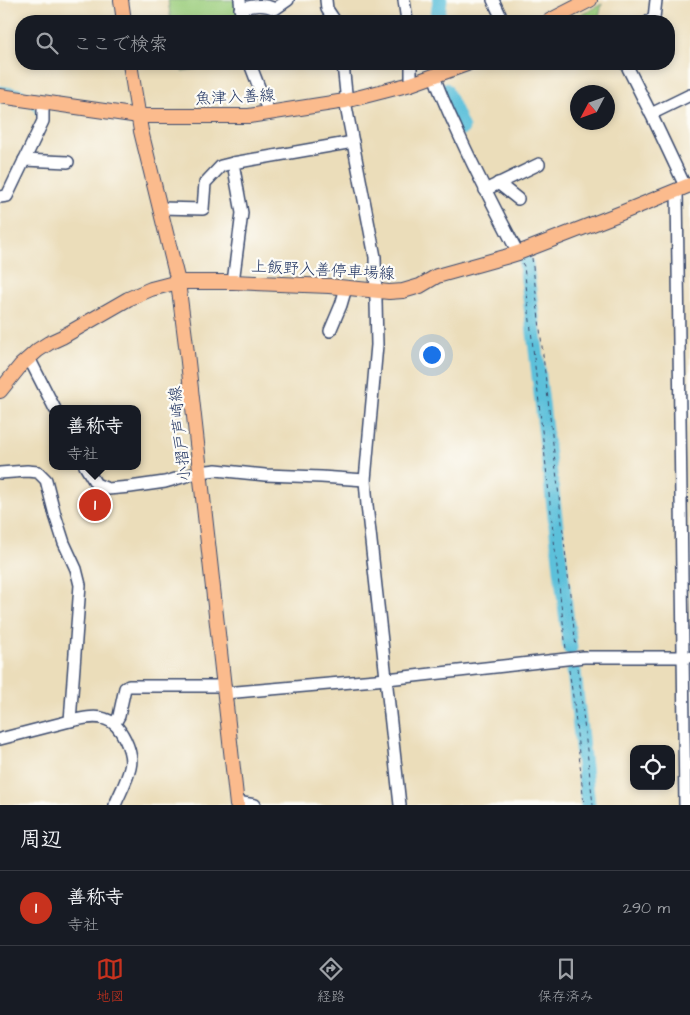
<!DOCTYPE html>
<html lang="ja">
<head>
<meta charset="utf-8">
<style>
	body { margin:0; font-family:"Architects Daughter","Klee One",sans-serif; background:#242831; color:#f1f3f6 }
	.controls { position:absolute; right:15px; bottom:15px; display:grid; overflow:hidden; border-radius:10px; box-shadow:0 2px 8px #0003 }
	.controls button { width:45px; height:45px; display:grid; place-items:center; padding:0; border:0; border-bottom:1px solid #363941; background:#171b24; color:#f1f3f6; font:25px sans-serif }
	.compass { position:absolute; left:570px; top:85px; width:45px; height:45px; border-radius:50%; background:#171b24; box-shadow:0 2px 8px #0003; rotate:229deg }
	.you { position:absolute; left:431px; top:354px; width:18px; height:18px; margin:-12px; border:4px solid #fff; border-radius:50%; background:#1a73e8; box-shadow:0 0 0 8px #1a73e833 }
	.badge { display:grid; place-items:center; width:32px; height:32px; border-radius:50%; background:#c8321e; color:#fff; font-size:16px; font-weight:700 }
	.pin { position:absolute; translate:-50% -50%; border:2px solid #fff; box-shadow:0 1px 5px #0006 }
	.popup { position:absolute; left:49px; top:405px; width:92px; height:65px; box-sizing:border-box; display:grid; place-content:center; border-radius:10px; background:#171b24; filter:drop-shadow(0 1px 4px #0005); font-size:16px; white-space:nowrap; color:#9ea1a6 }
	.popup b { font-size:19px; color:#f1f3f6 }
	.popup::after { content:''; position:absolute; left:50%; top:100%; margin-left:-10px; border:10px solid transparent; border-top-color:#171b24 }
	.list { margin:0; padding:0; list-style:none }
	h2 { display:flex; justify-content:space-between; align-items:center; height:65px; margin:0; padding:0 20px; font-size:21px }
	h2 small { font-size:16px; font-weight:400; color:#9ea1a6 }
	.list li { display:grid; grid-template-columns:32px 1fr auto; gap:15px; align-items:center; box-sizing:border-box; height:75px; padding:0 20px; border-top:1px solid #363941 }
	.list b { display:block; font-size:19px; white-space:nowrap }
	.list p { margin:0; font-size:16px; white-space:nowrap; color:#9ea1a6 }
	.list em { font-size:16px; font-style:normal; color:#9ea1a6 }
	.icon { flex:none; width:28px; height:28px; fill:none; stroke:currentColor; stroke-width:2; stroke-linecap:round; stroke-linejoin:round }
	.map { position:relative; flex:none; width:690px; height:805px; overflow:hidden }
	.search { position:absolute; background:#171b24; box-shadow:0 2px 8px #0003; left:15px; right:15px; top:15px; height:55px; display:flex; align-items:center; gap:12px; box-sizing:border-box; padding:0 18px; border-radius:20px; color:#9ea1a6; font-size:19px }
	.sheet { height:140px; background:#171b24 }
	nav { display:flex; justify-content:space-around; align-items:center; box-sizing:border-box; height:70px; border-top:1px solid #363941; background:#171b24; font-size:14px; color:#9ea1a6 }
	nav a { display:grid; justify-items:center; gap:2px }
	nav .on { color:#c8321e }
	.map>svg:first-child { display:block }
</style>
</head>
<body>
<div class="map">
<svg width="690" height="805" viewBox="0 0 690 805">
	<rect width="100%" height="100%" fill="#fdfcf7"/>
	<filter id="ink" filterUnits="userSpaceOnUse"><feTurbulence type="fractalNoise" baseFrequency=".02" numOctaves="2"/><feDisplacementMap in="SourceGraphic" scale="10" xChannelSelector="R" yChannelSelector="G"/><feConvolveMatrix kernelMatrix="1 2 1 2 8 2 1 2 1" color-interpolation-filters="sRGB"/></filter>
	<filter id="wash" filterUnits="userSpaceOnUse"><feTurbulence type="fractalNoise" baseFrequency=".0096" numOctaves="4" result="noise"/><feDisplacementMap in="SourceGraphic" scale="20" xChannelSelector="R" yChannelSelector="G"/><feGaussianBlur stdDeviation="1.12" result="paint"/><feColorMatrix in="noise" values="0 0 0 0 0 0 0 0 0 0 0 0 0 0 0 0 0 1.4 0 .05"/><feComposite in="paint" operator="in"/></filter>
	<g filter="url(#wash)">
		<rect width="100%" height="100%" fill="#ebddba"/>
		<g fill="#9cce7e" stroke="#5c7e6e">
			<polygon points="168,0 236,0 239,21 171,21"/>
			<polygon points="602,4 598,21 570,21"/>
			<polygon points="179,64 229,64 182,71"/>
		</g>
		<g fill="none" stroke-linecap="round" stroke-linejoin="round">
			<g stroke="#5cc0da" stroke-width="2.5">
				<polyline points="0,87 22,90 25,95"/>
				<polyline points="32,106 39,116"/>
			</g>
			<g stroke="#5cc0da" stroke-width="15">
				<polyline points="437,21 440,0"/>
				<polyline points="445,90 462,128"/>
				<polyline points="526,263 570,648"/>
				<polyline points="574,671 588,805"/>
			</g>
		</g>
	</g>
	<g filter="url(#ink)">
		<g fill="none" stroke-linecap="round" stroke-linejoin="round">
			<g stroke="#3a496c" stroke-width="14">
				<g id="minor">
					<polyline points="240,0 242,21"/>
					<polyline points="326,0 327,9 335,21"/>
					<polyline points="404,0 407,21"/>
					<polyline points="493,0 503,21"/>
					<path d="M240,9C252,5 264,3 275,9L288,0"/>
					<polyline points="649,21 654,18 656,0"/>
					<polyline points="250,64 269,113"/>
					<polyline points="343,64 346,93 345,101 375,257 377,345 365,480 367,505 400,805"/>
					<polyline points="626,64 651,114"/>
					<path d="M434,76C440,93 447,109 455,126C474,169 496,211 518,253"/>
					<polyline points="411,84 411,64"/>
					<polyline points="24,160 68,162"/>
					<polyline points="498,183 518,199"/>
					<polyline points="685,186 651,114 690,95"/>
					<polyline points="485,190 539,164"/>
					<polyline points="677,190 685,805"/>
					<polyline points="0,197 7,196 43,121 43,102"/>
					<polyline points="160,208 203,209 205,183 221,166 233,163"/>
					<polyline points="233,282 242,213 233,163 353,142"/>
					<polyline points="330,331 341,305 346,288"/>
					<polyline points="29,358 55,409"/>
					<polyline points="85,466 96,484 108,489 130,487 165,482 200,472 216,470 265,475 321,477 365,480"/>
					<path d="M0,473L27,471L38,472L46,480L55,515L64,543L76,569L80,585L70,721C81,719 94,715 105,719C121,723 134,753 130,768C127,781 120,793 115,805"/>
					<polyline points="225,693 387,679 584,657 689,657"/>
					<polyline points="115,723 119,716 125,688 129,686 225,686"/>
					<polyline points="0,739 70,721"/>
					<polyline points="237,802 255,805"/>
				</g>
			</g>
			<g stroke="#3a496c" stroke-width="16">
				<g id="major">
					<polyline points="121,0 124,21"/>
					<polyline points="549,21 590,0"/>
					<polyline points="130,64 141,131 178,282 187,353 237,805"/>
					<polyline points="0,96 139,116 249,116 345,101 411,84 467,64"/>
					<polyline points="0,391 21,365 38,350 49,343 62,337 128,299 151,289 178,282 233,282 329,286 389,292 403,291 420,286 437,276 505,257 518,253 621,213 690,185"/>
				</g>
			</g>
			<g stroke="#3a496c" stroke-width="1" stroke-dasharray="4 4" stroke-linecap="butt">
				<polyline points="532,258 576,647"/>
				<polyline points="522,263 524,266 566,649"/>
				<polyline points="578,668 593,805"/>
				<polyline points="569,670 574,703 584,805"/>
			</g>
			<use href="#minor" stroke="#fff" stroke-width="11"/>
			<use href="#major" stroke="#fbbb8d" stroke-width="14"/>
		</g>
	</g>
	<g text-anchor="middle" stroke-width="4.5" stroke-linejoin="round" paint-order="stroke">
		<g font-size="16" fill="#1b2f5e" stroke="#fdfcf7">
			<text transform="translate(235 96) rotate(-3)" y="6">魚津入善線</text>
			<text transform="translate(323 269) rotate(3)" y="6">上飯野入善停車場線</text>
			<text transform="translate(179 434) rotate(-96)" y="6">小摺戸芦崎線</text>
		</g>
	</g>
</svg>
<div class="controls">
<button><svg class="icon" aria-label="locate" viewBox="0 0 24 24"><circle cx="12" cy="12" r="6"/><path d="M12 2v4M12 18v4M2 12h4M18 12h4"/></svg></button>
</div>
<svg class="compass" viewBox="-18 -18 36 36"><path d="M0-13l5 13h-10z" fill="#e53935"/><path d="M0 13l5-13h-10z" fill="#9ea1a6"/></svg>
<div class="you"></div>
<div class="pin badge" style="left:95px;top:505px">1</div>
<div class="popup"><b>善称寺</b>寺社</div>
<div class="search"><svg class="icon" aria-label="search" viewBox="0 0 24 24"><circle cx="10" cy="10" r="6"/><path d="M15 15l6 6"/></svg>ここで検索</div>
</div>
<section class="sheet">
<h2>周辺<small></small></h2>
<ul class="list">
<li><span class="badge">1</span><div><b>善称寺</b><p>寺社</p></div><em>290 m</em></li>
</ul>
</section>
<nav>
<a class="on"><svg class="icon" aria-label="map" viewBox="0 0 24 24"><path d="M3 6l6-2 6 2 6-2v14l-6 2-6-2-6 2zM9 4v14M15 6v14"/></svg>地図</a>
<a><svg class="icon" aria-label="directions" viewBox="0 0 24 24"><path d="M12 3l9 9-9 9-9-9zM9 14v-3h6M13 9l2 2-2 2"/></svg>経路</a>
<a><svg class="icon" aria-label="saved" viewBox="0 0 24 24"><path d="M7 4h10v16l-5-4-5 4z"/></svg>保存済み</a>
</nav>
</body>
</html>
